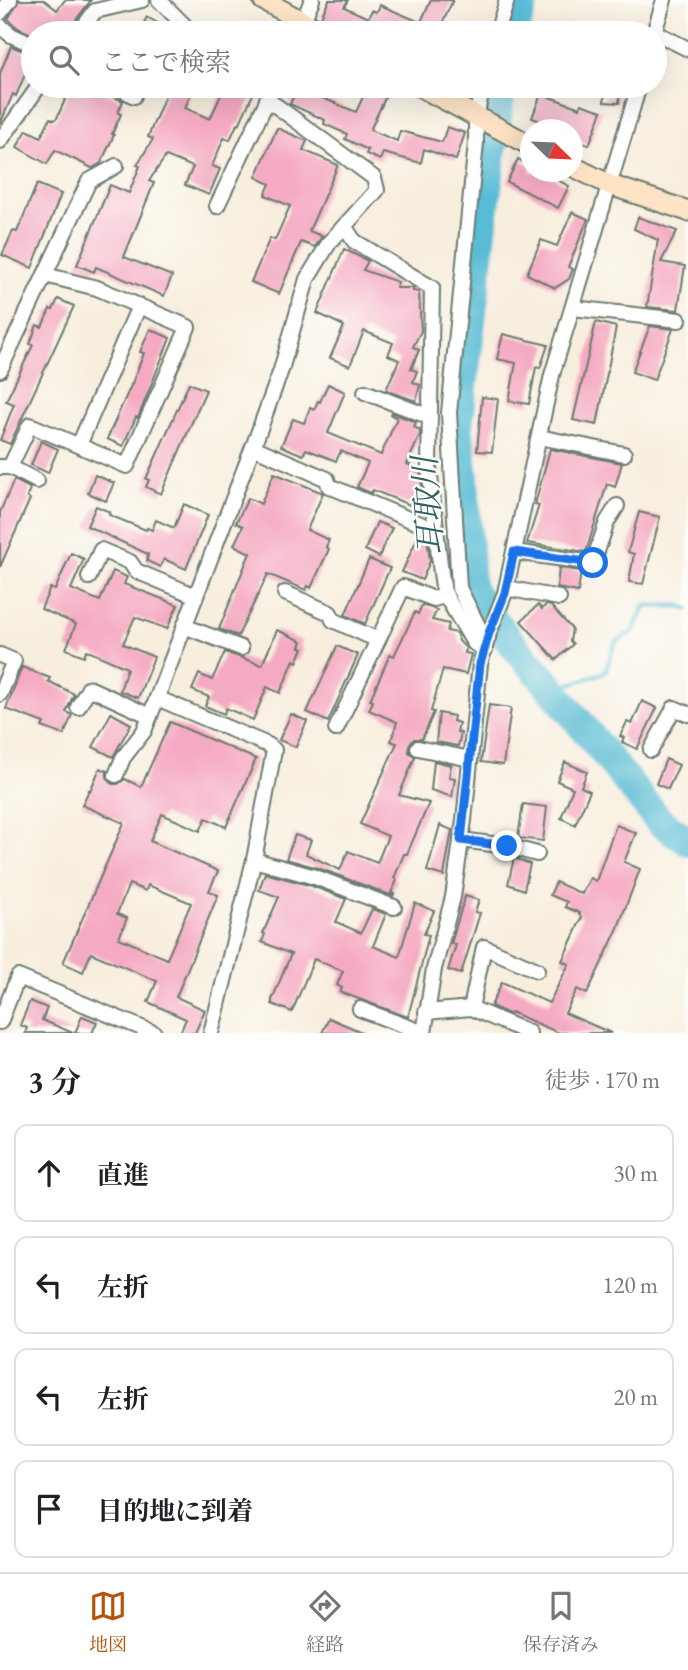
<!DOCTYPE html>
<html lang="ja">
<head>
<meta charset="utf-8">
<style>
	body { margin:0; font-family:"EB Garamond","Noto Serif JP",serif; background:#f6f6f6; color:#202124 }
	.compass { position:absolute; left:520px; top:119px; width:63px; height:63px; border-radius:50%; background:#fff; box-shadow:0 7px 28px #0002; rotate:113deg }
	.stop { position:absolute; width:21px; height:21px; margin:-16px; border:5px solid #1a73e8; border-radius:50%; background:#fff }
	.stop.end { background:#1a73e8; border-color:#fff; box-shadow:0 2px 7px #0008 }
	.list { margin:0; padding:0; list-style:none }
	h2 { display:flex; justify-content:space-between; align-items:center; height:91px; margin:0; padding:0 28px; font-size:30px }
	h2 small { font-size:23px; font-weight:400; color:#757577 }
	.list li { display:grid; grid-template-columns:46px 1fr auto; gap:21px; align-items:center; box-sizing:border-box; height:98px; margin:0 14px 14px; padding:0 14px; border:2px solid #e0e0e0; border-radius:14px }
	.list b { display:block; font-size:26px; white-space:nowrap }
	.list em { font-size:23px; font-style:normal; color:#757577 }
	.icon { flex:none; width:38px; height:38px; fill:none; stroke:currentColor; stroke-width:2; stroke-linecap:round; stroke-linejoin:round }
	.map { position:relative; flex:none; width:688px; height:1033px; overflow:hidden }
	.search { position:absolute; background:#fff; box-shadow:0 7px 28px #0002; left:21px; right:21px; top:21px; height:77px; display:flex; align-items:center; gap:18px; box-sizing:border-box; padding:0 24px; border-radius:38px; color:#757577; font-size:26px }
	.sheet { height:539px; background:#fff }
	nav { display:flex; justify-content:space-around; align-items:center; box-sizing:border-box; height:98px; border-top:2px solid #e0e0e0; background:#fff; font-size:19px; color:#757577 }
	nav a { display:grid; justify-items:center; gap:4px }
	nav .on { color:#b45309 }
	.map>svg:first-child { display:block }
</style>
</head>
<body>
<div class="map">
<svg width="688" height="1033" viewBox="0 0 688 1033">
	<rect width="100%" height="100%" fill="#fdfcf7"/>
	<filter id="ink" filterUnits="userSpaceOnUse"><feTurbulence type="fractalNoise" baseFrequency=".0143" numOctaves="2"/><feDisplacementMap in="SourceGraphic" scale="14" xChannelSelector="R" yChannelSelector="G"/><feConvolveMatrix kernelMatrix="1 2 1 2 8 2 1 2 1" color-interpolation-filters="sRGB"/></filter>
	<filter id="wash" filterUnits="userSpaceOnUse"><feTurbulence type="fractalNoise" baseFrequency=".00686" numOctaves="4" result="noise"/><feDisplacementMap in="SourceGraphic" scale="28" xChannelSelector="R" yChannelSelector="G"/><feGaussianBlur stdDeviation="1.57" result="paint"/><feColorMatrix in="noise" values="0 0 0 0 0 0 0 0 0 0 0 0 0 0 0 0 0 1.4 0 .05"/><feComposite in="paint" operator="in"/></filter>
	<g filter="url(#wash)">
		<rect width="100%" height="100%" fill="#f8eede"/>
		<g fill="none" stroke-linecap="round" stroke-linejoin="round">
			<polyline stroke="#58bcd6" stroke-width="5" points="553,690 605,672 615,643 633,631 645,606 680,606 688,609"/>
			<g stroke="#58bcd6" stroke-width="30">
				<polyline points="514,33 524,0"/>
				<polyline points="502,86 492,149 458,426 464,479 470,588 503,633 553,690 660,822 688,841"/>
			</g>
		</g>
		<g id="blocks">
			<g fill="#f5aac3" fill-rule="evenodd">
				<polygon points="19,0 44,0 57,10 65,0 91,0 66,33 33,35 18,28 8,19"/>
				<polygon points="329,0 348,0 344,7 368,18 372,10 377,12 380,5 420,22 415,33 365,33 336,21 334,25 321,17"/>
				<polygon points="431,0 453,0 438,33 425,33 417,30"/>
				<polygon points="147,17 175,33 138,33"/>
				<polygon points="11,46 33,55 33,75 26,72 16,96 13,94 0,124 0,73"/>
				<polygon points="71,86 89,86 123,101 118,113 121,114 112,134 114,135 101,163 92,168 55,150 47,164 17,147 27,130 41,137 50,118 54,120 57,118"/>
				<polygon points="169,86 194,86 185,108 210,119 225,86 234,86 253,94 239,125 237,124 230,140 224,138 212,166 220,169 209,195 185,185 193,167 166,156 149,181 154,183 124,257 172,276 164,296 96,267 94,272 77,265 110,185 129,193 140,166 137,165 153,139 148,137"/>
				<polygon points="298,86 325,86 320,97 356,112 368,86 386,86 383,93 387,94 370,130 397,141 400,131 442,142 447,127 465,133 456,160 424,149 421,163 383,153 380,160 366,154 368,150 345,139 347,134 324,124 325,120 290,104"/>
				<polygon points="606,86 621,86 619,103 604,102"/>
				<polygon points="541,94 580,108 581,104 602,111 589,145 572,139 572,130 565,130 532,118"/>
				<polygon points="277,128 307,141 303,150 338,165 309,231 322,236 315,247 301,242 279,294 251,282 270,238 275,240 290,206 265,195 270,184 256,177"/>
				<polygon points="518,159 530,166 530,172 542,172 569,186 558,208 507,182"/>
				<polygon points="37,184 61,194 32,268 2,255 13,231 17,232"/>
				<polygon points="572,212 588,219 568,267 573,269 569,279 555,288 527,274 541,240 557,246"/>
				<polygon points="638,217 677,231 661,262 685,266 678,310 647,307 658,240 634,229"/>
				<polygon points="344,249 368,261 363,270 398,282 396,288 413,288 413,291 419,292 421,331 413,347 419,350 411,369 417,371 413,382 420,385 416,401 386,390 399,360 388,355 393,343 364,331 350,366 330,358 344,326 317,313"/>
				<polygon points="58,299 74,306 10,444 0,440 14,404 6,401 33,345 30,344 37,325 42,327 50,309 53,310"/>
				<polygon points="596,322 616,327 597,425 573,420"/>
				<polygon points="650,326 673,329 654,380 632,372"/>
				<polygon points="150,329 170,338 138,418 136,417 123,446 107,439 133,381 144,353 140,352"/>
				<polygon points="503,334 548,345 540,368 536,367 529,404 509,401 516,363 497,359"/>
				<polygon points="189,383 206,390 161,494 146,487 149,480 146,479"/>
				<polygon points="328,384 345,392 328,433 381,455 397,418 391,415 392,413 416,422 414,427 420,430 420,435 407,464 420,470 423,496 417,508 373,490 371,493 357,487 368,463 341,451 336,461 306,449 303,455 281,446 293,419 304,423 310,408 314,410 318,401 320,402"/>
				<polygon points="482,397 498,399 492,452 477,451"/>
				<polygon points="41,441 58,449 48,473 31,465"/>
				<polygon points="550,449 622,463 615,487 607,484 586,552 527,543 539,505 535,504"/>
				<polygon points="274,473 323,493 307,530 329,540 326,547 329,549 311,588 308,586 306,590 268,574 238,636 219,629 250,553 234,545 243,526 236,523 248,498 261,504"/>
				<polygon points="95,475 114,483 106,501 88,493"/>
				<polygon points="14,480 30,488 27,497 30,499 0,567 0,512"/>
				<polygon points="184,504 208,515 186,569 164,559 160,567 147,561 148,554 87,526 96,506 110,512 109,515 146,530 147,528 152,530 156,520 174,528"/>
				<polygon points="639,512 660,517 643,584 629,582 634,554 628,552"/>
				<polygon points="377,522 392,528 379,557 365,550"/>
				<polygon points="419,534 427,537 430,561 422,580 402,572"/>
				<polygon points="71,553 84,559 71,589 100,601 113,571 127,577 124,584 178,605 167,629 135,617 123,644 154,657 138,698 120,691 127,668 86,650 84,656 66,649 76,624 41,609 50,588 55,590"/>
				<polygon points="369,559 390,568 365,624 345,615"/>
				<polygon points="559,568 581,571 578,592 557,588"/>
				<polygon points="422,605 437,610 432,620 449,624 447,631 457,633 459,641 466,648 465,653 471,654 466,674 443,669 431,711 434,712 422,739 414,739 409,745 409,752 415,757 399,795 429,803 407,854 404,854 394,878 397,880 391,893 394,894 393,896 318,868 286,859 295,835 311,840 306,854 340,870 348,851 377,863 388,836 360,824 397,743 391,741 397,722 369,710 373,701 370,700 390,654 394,656 415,612 418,614"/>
				<polygon points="538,605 542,609 546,605 551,606 572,629 570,641 573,644 556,660 521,621"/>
				<polygon points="277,630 302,641 300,647 303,648 297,662 294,660 280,693 267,687 253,720 226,708 224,714 205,706 209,697 192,690 199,674 212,680 225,652 262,665"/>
				<polygon points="337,646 358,655 328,722 307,712"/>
				<polygon points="22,667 50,678 48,681 74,694 66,712 72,715 64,735 42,727 44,723 6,709"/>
				<polygon points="642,701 657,708 637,749 622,742 624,738 620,736 627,722 632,724"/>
				<polygon points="489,705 511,708 503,765 481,762"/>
				<polygon points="111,713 131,724 113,757 93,747"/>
				<polygon points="439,713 454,716 453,721 459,723 457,732 461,733 458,746 436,742"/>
				<polygon points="291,714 307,721 296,747 279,740"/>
				<path d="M170,722L256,759L226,827L206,818L200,831L162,814L150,841L218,871L209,891L218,895L176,997L205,1010L195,1033H180L186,1019L148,1002L157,981L91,953L83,972L63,963L124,823L82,805L89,790L90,791L100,768L107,771V777L112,784H118L125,779L141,787ZM129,884L146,891L148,885L191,903L167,959L119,938L127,918L117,914Z"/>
				<polygon points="666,759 679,765 668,789 656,784"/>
				<polygon points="434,761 451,765 449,777 455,778 452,797 431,790"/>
				<polygon points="565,762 587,772 581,787 590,791 575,825 561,818 573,788 557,781"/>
				<polygon points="523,804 547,807 543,841 518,838"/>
				<polygon points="440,825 452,830 444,876 427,871"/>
				<polygon points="616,825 636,833 624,862 640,869 617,930 587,994 577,989 565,1013 611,1033 559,1033 511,1012 509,1014 491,1006 502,982 549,1003 569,964 562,961 582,917 579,915 580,913 565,907 567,902 550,895 556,882 582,894 590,878 596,881"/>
				<polygon points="514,858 530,864 524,890 508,884"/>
				<polygon points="265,873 312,886 346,899 336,922 361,933 372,909 386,914 373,946 399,957 415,903 434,911 424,934 429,935 408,1017 340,992 342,988 337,985 343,971 314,959 292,1012 272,1004 272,1000 291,954 262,942 265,934 263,933 279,897 259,890"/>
				<polygon points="465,896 479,900 475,912 480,913 461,974 448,970 456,945 451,944"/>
				<polygon points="30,1001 47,1008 42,1020 73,1033 25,1033 27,1028 20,1025"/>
				<polygon points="82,1016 97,1022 92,1033 75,1033"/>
				<polygon points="329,1018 364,1033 322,1033"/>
			</g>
		</g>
	</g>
	<g filter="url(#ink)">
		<use href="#blocks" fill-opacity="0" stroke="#6b7b70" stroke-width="2"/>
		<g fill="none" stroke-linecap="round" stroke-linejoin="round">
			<g stroke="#6b7b70" stroke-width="18">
				<g id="street">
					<polyline points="159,0 192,33"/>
					<polyline points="0,13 10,0"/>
					<polyline points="0,26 11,35 33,45"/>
					<polyline points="654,32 688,49"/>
					<polyline points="79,33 95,11 142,0"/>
					<polyline points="298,33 312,0"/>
					<polyline points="497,33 507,0"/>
					<polyline points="654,33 664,0"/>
					<polyline points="116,86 134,96"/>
					<polyline points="483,86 476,117 476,143 449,413 459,588 481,632 488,638"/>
					<polyline points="0,141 39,86"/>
					<polyline points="217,206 274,86"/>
					<polyline points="345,227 354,241 432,288 429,467 441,573 444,593 474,643 485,650"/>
					<polyline points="573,308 679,320"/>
					<polyline points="0,370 89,181 116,166"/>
					<polyline points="365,392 430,417"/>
					<polyline points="539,437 624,454"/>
					<polyline points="79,445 139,306"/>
					<polyline points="253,447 327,479 329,486 435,530"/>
					<polyline points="0,467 10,467 30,425 127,466 188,327 97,288 45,275"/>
					<polyline points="10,467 37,481"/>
					<polyline points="514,552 593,563 607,522 617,506"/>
					<polyline points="89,577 101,550 130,562 136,571 196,596"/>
					<polyline points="506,588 559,598"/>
					<polyline points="285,593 330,613 333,620 378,640"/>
					<polyline points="184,626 241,648"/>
					<polyline points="0,655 14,661 0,694"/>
					<polyline points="157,698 268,745 274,750 254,860 211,1033"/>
					<polyline points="78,707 89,688 150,716"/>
					<polyline points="336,729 403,587 434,599 446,595"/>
					<polyline points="418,748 470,759"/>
					<polyline points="651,750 674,708 688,714"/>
					<polyline points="116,775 123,758 144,731 157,698 259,431 281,370 307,279 329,243 377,190 374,178 267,99"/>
					<polyline points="461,840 507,846 537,854"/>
					<polyline points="254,860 315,877 394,907"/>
					<polyline points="471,1008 484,947 537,970"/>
					<polyline points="360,1009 424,1033"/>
					<polyline points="426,1012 471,1008 529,1033"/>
					<polyline points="0,1022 18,977 154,1033"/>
					<polyline points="424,1033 434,969 453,897 464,820 480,664 489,633 505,593 552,375 639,86"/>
				</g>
			</g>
			<g stroke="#6b7b70" stroke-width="23">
				<g id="secondary">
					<polyline points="263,0 324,33"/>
					<polyline points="419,86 530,145"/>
					<polyline points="572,166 610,185 688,211"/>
				</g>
			</g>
			<use href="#street" stroke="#fff" stroke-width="14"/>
			<use href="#secondary" stroke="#fee4c5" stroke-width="19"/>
		</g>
	</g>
	<g fill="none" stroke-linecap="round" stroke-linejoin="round" filter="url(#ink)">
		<polyline stroke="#1a73e8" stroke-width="9" points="507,846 461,840 480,664 489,633 505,593 514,552 593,563"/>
	</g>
	<g text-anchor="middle" stroke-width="5" stroke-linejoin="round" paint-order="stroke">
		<g font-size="33" font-style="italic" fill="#306365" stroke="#fdfcf7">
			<text transform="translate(427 506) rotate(-94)" y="12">耳取川</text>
		</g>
	</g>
</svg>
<svg class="compass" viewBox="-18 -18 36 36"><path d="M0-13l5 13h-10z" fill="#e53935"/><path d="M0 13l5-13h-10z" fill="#757577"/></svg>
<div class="stop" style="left:593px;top:563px"></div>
<div class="stop end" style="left:507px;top:846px"></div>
<div class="search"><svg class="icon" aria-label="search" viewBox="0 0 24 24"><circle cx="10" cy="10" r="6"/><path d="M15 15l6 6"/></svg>ここで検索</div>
</div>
<section class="sheet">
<h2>3 分<small>徒歩 · 170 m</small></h2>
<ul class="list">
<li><svg class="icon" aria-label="ahead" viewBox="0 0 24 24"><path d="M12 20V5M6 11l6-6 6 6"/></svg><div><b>直進</b></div><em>30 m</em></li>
<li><svg class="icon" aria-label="left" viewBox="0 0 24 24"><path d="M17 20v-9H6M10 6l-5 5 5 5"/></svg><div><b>左折</b></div><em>120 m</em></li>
<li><svg class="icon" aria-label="left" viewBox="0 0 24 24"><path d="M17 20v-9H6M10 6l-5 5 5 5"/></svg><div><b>左折</b></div><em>20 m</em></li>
<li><svg class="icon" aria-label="arrive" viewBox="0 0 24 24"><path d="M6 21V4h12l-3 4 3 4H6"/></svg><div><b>目的地に到着</b></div></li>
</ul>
</section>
<nav>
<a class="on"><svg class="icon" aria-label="map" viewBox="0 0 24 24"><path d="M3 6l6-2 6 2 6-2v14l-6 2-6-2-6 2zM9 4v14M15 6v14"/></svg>地図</a>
<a><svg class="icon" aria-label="directions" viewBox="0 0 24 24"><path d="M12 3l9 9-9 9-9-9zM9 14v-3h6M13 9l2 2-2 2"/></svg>経路</a>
<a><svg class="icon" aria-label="saved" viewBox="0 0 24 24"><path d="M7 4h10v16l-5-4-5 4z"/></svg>保存済み</a>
</nav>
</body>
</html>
